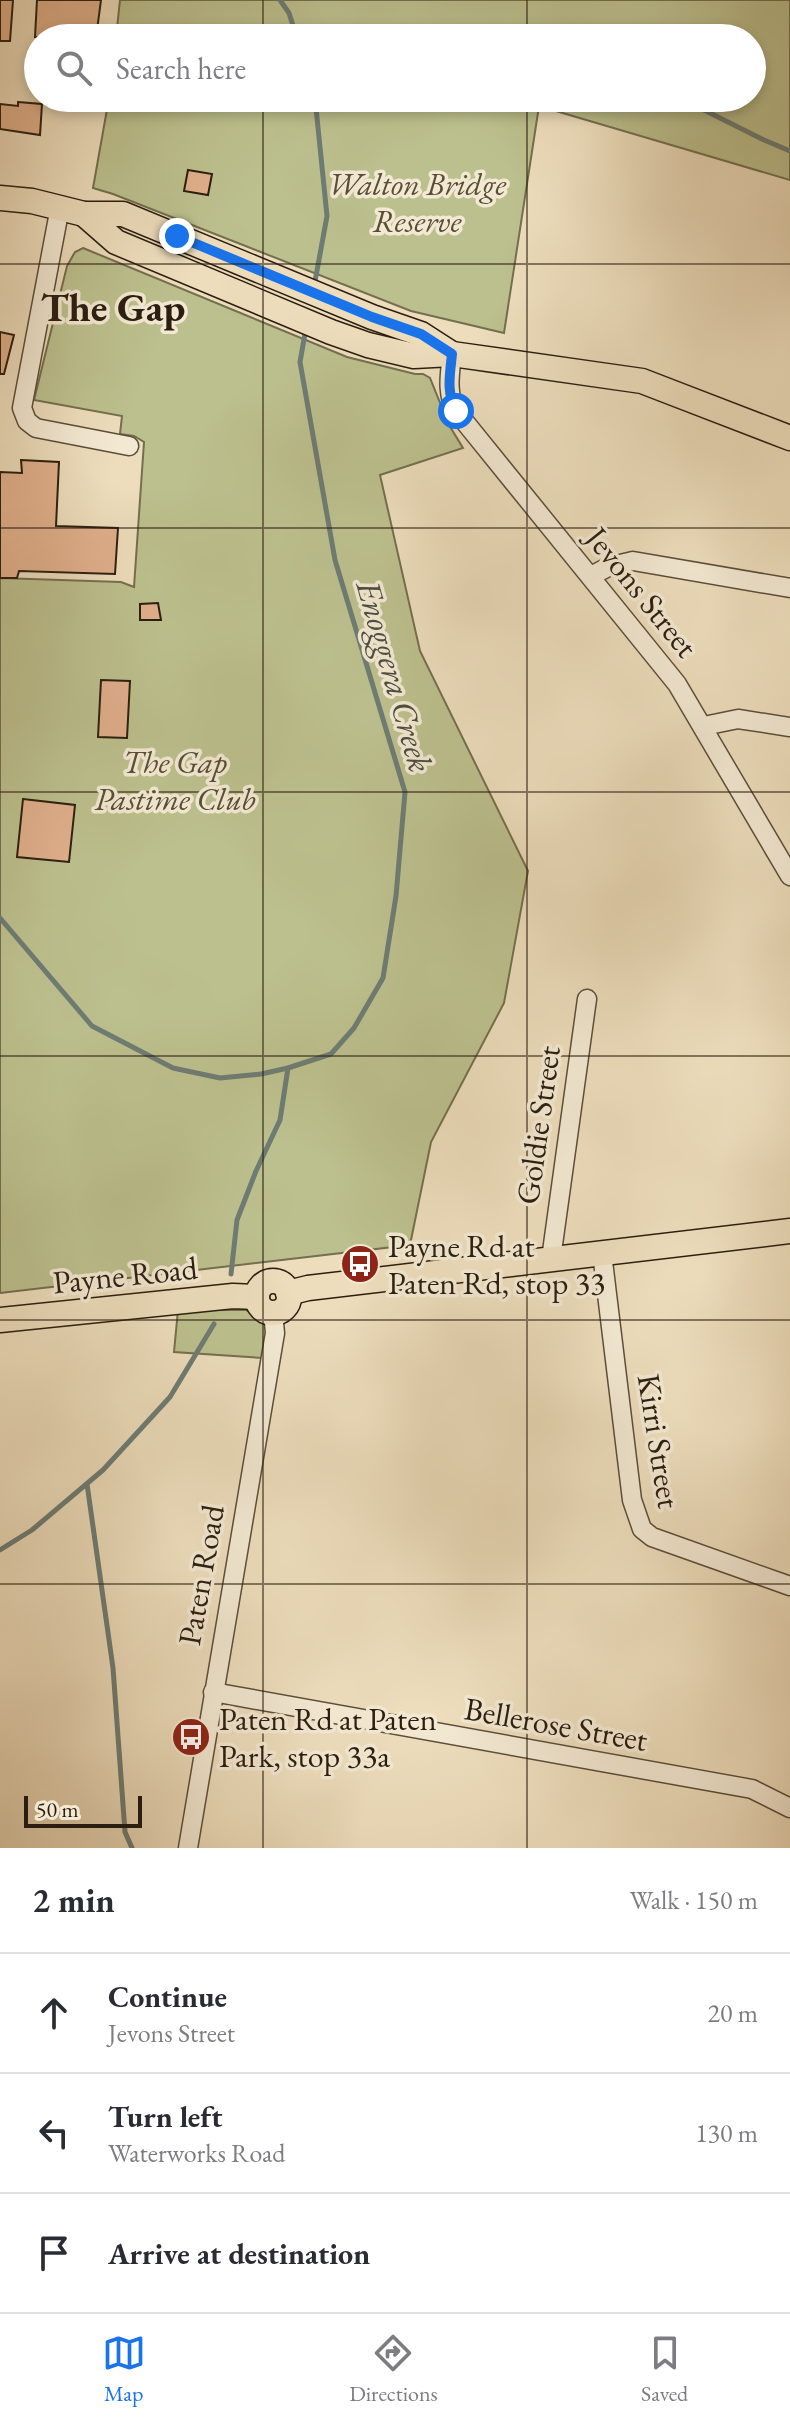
<!DOCTYPE html>
<html lang="en">
<head>
<meta charset="utf-8">
<style>
	body { margin:0; font-family:"EB Garamond",serif; background:#f7f7f7; color:#2b2b33 }
	.scale { position:absolute; left:24px; bottom:20px; width:118px; box-sizing:border-box; padding-left:8px; border:4px solid #2b1e10; border-top:0; font-size:22px; line-height:28px; white-space:nowrap; color:#2b1e10; -webkit-text-stroke:6px #f3e9d3; paint-order:stroke }
	.stop { position:absolute; width:24px; height:24px; margin:-18px; border:6px solid #1a73e8; border-radius:50%; background:#fff }
	.stop.end { background:#1a73e8; border-color:#fff; box-shadow:0 2px 8px #0008 }
	.list { margin:0; padding:0; list-style:none }
	h2 { display:flex; justify-content:space-between; align-items:center; height:104px; margin:0; padding:0 32px; font-size:34px }
	h2 small { font-size:26px; font-weight:400; color:#7c7c81 }
	.list li { display:grid; grid-template-columns:52px 1fr auto; gap:24px; align-items:center; box-sizing:border-box; height:120px; padding:0 32px; border-top:2px solid #e1e1e2 }
	.list b { display:block; font-size:30px; white-space:nowrap }
	.list p { margin:0; font-size:26px; white-space:nowrap; color:#7c7c81 }
	.list em { font-size:26px; font-style:normal; color:#7c7c81 }
	.icon { flex:none; width:44px; height:44px; fill:none; stroke:currentColor; stroke-width:2; stroke-linecap:round; stroke-linejoin:round }
	.map { position:relative; flex:none; width:790px; height:1848px; overflow:hidden }
	.search { position:absolute; background:#fff; box-shadow:0 4px 12px #0003; left:24px; right:24px; top:24px; height:88px; display:flex; align-items:center; gap:20px; box-sizing:border-box; padding:0 28px; border-radius:44px; color:#7c7c81; font-size:30px }
	.sheet { height:464px; background:#fff }
	nav { display:flex; justify-content:space-around; align-items:center; box-sizing:border-box; height:112px; border-top:2px solid #e1e1e2; background:#fff; font-size:22px; color:#7c7c81 }
	nav a { display:grid; justify-items:center; gap:4px }
	nav .on { color:#1a73e8 }
	.map>svg:first-child { display:block }
</style>
</head>
<body>
<div class="map">
<svg width="790" height="1848" viewBox="0 0 790 1848">
	<rect width="100%" height="100%" fill="#edddbc"/>
	<filter id="stains"><feTurbulence type="fractalNoise" baseFrequency=".0025" numOctaves="4"/><feColorMatrix values="0 0 0 0 .2 0 0 0 0 .09 0 0 0 0 .02 0 0 0 .5 -.17"/></filter>
	<radialGradient id="worn" r=".72"><stop offset=".6" stop-color="#630" stop-opacity="0"/><stop offset="1" stop-color="#630" stop-opacity=".3"/></radialGradient>
	<g fill="#bcc08e" stroke="#746f4f" stroke-width="2">
		<polygon points="120,0 790,0 790,180 539,106 504,333 411,311 113,194 93,188 109,98 752,98 752,38 116,38"/>
		<polygon points="83,248 347,357 415,374 423,374 430,378 449,425 463,448 380,475 420,651 528,871 504,1003 431,1142 410,1245 0,1293 0,578 121,582 134,587 144,442 134,436 120,434 122,416 34,400 67,266 75,252"/>
		<polygon points="178,1310 246,1310 268,1322 262,1358 174,1352"/>
	</g>
	<g fill="none" stroke-linecap="round" stroke-linejoin="round">
		<g stroke="#6e7c74" stroke-width="5">
			<polyline points="280,0 289,13 297,38"/>
			<polyline points="680,98 764,140 790,151"/>
			<polyline points="314,287 327,216 315,98"/>
			<polyline points="0,918 92,1026 173,1068 220,1078 261,1074 288,1068 331,1054 354,1028 383,978 396,896 405,792 335,560 300,362 306,328"/>
			<polyline points="231,1274 237,1220 256,1171 280,1120 288,1068"/>
			<polyline points="87,1484 113,1668 125,1832 132,1848"/>
			<polyline points="0,1550 32,1530 103,1470 170,1397 214,1324"/>
		</g>
	</g>
	<g fill="#e0b08c" stroke="#2b1e10" stroke-width="2">
		<polygon points="0,0 13,0 10,41 0,41"/>
		<polygon points="37,0 101,0 96,38 35,37"/>
		<polygon points="18,102 42,104 40,135 0,129 0,104 18,106"/>
		<polygon points="188,170 212,174 208,195 184,191"/>
		<polygon points="0,332 14,335 4,374 0,374"/>
		<polygon points="21,460 59,462 56,526 118,528 115,574 19,571 17,578 0,578 0,472 22,473"/>
		<polygon points="158,603 161,620 140,620 140,604"/>
		<polygon points="101,680 130,681 127,738 98,737"/>
		<polygon points="23,799 75,805 69,862 17,857"/>
	</g>
	<g fill="none" stroke-linecap="round" stroke-linejoin="round">
		<g stroke="#5c4e3b" stroke-width="21">
			<g id="minor">
				<polyline points="60,207 22,408 27,421 36,428 129,446"/>
				<path d="M452,354C450,374 446,392 456,411L677,684L790,876"/>
				<polyline points="591,576 608,567 633,561 790,588"/>
				<polyline points="704,726 738,719 790,727"/>
				<polyline points="602,1253 632,1500 642,1529 652,1537 790,1586"/>
				<polyline points="551,1259 587,999"/>
				<polyline points="213,1692 752,1789 790,1808"/>
				<polyline points="188,1848 275,1333 273,1312"/>
			</g>
		</g>
		<g stroke="#2b1e10" stroke-width="27">
			<g id="major">
				<polyline points="0,198 32,201 84,214 123,214 372,317 421,334 452,354"/>
				<polyline points="84,214 116,242 331,332 368,345 414,356 452,354 642,381 790,438"/>
				<circle cx="273" cy="1297" r="16"/>
				<polyline points="288,1293 308,1288 790,1231"/>
				<polyline points="0,1320 233,1296 257,1297"/>
			</g>
		</g>
		<use href="#minor" stroke="#f3e9d3" stroke-width="18"/>
		<use href="#major" stroke="#edddbc" stroke-width="24"/>
	</g>
	<g fill="none" stroke-linecap="round" stroke-linejoin="round">
		<path stroke="#1a73e8" stroke-width="10" d="M177,236L372,317L421,334L452,354C450,374 446,392 456,411"/>
	</g>
	<path fill="none" stroke="#2b1e10" stroke-width="2" stroke-opacity="0.55" d="M263,0V38M527,0V38M263,98V1848M527,98V1848M0,264H790M0,528H790M0,792H790M0,1056H790M0,1320H790M0,1584H790"/>
	<defs>
		<g id="bus-disc" transform="scale(2)"><circle r="9.5" fill="#8f2418" stroke="#f3e9d3"/><path d="M-5-6H5V4H4V6H2V4H-2V6H-4V4H-5ZM-3.5-4V0h7V-4ZM-3.5 1.2v1.5H-2V1.2ZM2 1.2v1.5H3.5V1.2Z" fill="#fff"/></g>
	</defs>
	<g fill-rule="evenodd">
		<use href="#bus-disc" x="360" y="1264"/>
		<use href="#bus-disc" x="191" y="1737"/>
	</g>
	<g text-anchor="middle" stroke-width="7" stroke-linejoin="round" paint-order="stroke">
		<g font-size="32" font-style="italic" fill="#564f36" stroke="#f3e9d3">
			<text x="417" y="195">Walton Bridge<tspan x="417" dy="37">Reserve</tspan></text>
			<text x="175" y="773">The Gap<tspan x="175" dy="37">Pastime Club</tspan></text>
		</g>
		<g font-size="32" fill="#2b1e10" stroke="#f3e9d3">
			<text transform="translate(642 592) rotate(51)" y="11">Jevons Street</text>
			<text transform="translate(538 1125) rotate(-82)" y="11">Goldie Street</text>
			<text transform="translate(125 1275) rotate(-6)" y="11">Payne Road</text>
			<text transform="translate(659 1441) rotate(81)" y="11">Kirri Street</text>
			<text transform="translate(201 1575) rotate(-80)" y="11">Paten Road</text>
			<text transform="translate(556 1724) rotate(10)" y="11">Bellerose Street</text>
		</g>
		<g font-size="32" fill="#2b1e10" stroke="#f3e9d3" text-anchor="start">
			<text x="388" y="1257">Payne Rd at<tspan x="388" dy="37">Paten Rd, stop 33</tspan></text>
			<text x="219" y="1730">Paten Rd at Paten<tspan x="219" dy="37">Park, stop 33a</tspan></text>
		</g>
		<g font-size="34" font-style="italic" fill="#4c4d42" stroke="#f3e9d3">
			<text transform="translate(395 676) rotate(74)" y="12">Enoggera Creek</text>
		</g>
		<g font-size="40" font-weight="bold" fill="#2b1e10" stroke="#f3e9d3">
			<text x="113" y="321">The Gap</text>
		</g>
	</g>
	<rect width="100%" height="100%" filter="url(#stains)"/>
	<rect width="100%" height="100%" fill="url(#worn)"/>
</svg>
<div class="scale">50 m</div>
<div class="stop" style="left:456px;top:411px"></div>
<div class="stop end" style="left:177px;top:236px"></div>
<div class="search"><svg class="icon" aria-label="search" viewBox="0 0 24 24"><circle cx="10" cy="10" r="6"/><path d="M15 15l6 6"/></svg>Search here</div>
</div>
<section class="sheet">
<h2>2 min<small>Walk · 150 m</small></h2>
<ul class="list">
<li><svg class="icon" aria-label="ahead" viewBox="0 0 24 24"><path d="M12 20V5M6 11l6-6 6 6"/></svg><div><b>Continue</b><p>Jevons Street</p></div><em>20 m</em></li>
<li><svg class="icon" aria-label="left" viewBox="0 0 24 24"><path d="M17 20v-9H6M10 6l-5 5 5 5"/></svg><div><b>Turn left</b><p>Waterworks Road</p></div><em>130 m</em></li>
<li><svg class="icon" aria-label="arrive" viewBox="0 0 24 24"><path d="M6 21V4h12l-3 4 3 4H6"/></svg><div><b>Arrive at destination</b></div></li>
</ul>
</section>
<nav>
<a class="on"><svg class="icon" aria-label="map" viewBox="0 0 24 24"><path d="M3 6l6-2 6 2 6-2v14l-6 2-6-2-6 2zM9 4v14M15 6v14"/></svg>Map</a>
<a><svg class="icon" aria-label="directions" viewBox="0 0 24 24"><path d="M12 3l9 9-9 9-9-9zM9 14v-3h6M13 9l2 2-2 2"/></svg>Directions</a>
<a><svg class="icon" aria-label="saved" viewBox="0 0 24 24"><path d="M7 4h10v16l-5-4-5 4z"/></svg>Saved</a>
</nav>
</body>
</html>
